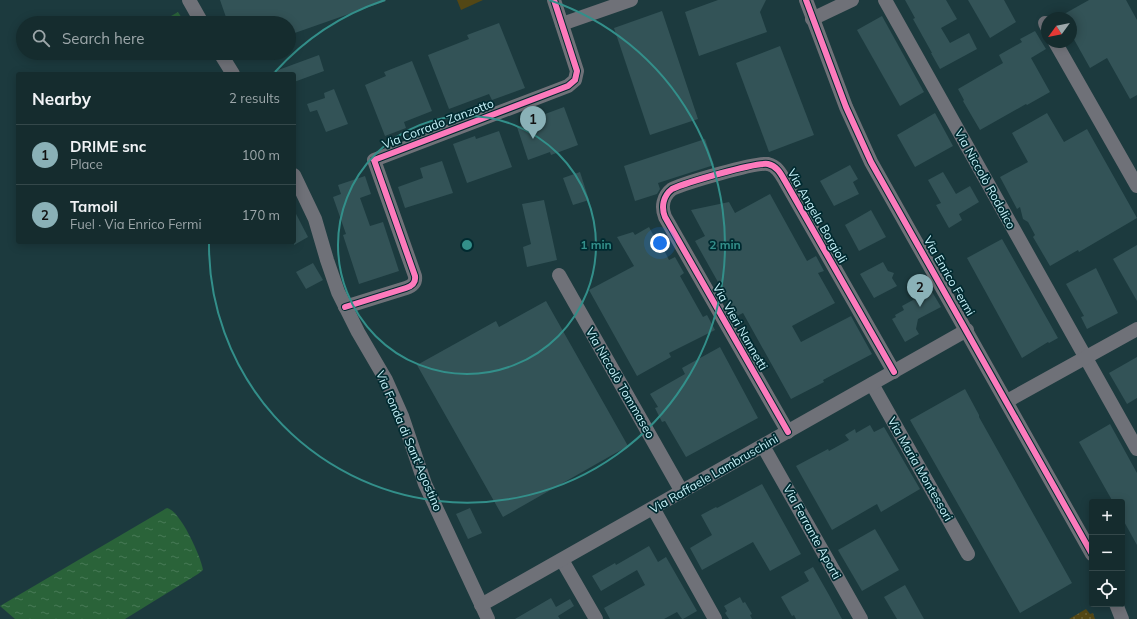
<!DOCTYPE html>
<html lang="en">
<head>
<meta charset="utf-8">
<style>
	body { margin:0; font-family:Mulish,sans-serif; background:#22383a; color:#f1f3f6 }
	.controls { position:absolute; right:12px; bottom:12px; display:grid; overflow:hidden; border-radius:4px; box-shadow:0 2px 10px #0003 }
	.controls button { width:36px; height:36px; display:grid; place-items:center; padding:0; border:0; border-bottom:1px solid #34484a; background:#152c2e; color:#f1f3f6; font:20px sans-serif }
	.compass { position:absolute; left:1041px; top:12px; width:36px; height:36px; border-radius:50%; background:#152c2e; box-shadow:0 2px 10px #0003; rotate:237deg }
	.you { position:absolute; left:660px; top:243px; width:14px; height:14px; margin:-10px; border:3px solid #fff; border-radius:50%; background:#1a73e8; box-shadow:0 0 0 6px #1a73e833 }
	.badge { display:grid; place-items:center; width:26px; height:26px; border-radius:50%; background:#8ab1b7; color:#111; font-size:13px; font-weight:700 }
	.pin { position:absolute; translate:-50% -33px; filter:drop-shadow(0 1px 2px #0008) }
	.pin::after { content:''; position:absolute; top:21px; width:14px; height:12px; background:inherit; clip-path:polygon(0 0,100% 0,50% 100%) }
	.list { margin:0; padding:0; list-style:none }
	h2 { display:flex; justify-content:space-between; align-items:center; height:52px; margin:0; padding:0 16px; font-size:17px }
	h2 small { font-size:13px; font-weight:400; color:#9da7aa }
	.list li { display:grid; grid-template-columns:26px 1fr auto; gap:12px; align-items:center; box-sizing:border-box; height:60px; padding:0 16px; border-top:1px solid #34484a }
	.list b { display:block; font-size:15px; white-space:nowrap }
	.list p { margin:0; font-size:13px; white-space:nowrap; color:#9da7aa }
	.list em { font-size:13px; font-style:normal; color:#9da7aa }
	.icon { flex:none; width:22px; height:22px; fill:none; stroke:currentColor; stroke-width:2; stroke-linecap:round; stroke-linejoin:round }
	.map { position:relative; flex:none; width:1137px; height:619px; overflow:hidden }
	.search { position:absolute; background:#152c2e; box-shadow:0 2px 10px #0003; left:16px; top:16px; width:280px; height:44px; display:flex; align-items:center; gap:10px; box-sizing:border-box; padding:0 14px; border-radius:22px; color:#9da7aa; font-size:15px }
	.panel { position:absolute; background:#152c2e; box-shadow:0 2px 10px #0003; left:16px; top:72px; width:280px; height:172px; border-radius:4px }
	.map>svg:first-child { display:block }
</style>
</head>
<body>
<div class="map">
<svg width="1137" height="619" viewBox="0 0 1137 619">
	<defs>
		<pattern id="grass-dots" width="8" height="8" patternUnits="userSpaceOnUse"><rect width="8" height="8" fill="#534715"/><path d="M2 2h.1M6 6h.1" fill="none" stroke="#6a6238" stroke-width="1.8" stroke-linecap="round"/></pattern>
		<pattern id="water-ripples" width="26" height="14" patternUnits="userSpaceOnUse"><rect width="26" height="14" fill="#2a6339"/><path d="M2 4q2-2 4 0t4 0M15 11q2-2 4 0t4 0" fill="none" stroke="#477a56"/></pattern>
	</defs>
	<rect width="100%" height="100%" fill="#1c3a3e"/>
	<polygon fill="url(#grass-dots)" points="1086,609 1090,614 1093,613 1095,619 1069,619"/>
	<polygon fill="#534715" points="457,0 483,0 461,10"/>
	<g fill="url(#water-ripples)">
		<polygon points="178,12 185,23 159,23"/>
		<path d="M167,508C180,510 201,557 203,570L198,574L125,619H15L0,606Z"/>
	</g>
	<g fill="#335357">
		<polygon points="220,0 386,0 386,1 289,35 289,23 228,23"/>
		<polygon points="718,0 766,0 760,12 767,32 699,56 685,12"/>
		<polygon points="905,0 946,0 957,19 941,28 950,43 969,33 977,49 940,69 931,53 932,53 913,19 915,18"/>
		<polygon points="968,0 1004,0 1016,22 990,38"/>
		<polygon points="1089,0 1126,0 1137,20 1137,95 1130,99 1107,58 1090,68 1071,34 1071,18 1057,18"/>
		<polygon points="662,11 698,119 650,135 614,28"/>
		<polygon points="882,16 924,92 900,106 857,30"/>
		<polygon points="499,23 525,88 492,100 489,94 449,109 428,55 469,39 467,35"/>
		<polygon points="1035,31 1046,49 1031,58 1050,92 1027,105 1026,104 980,130 963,101 964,100 958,89 1003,63 999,55 1022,42 1020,39"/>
		<polygon points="780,46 814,135 769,152 736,63"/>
		<polygon points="319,55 324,71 294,82 294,74 270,74 270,73"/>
		<polygon points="412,61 432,111 404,122 406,128 385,136 365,85 386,76 384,72"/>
		<polygon points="334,89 348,124 326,132 317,110 310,112 307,104 325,98 324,93"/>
		<polygon points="564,107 578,145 551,155 550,152 528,160 517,127 538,120 537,117"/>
		<polygon points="935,113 953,146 915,167 897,135"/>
		<polygon points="1047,113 1064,142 1087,129 1137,218 1079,252 1078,250 1050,266 1033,237 1035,235 1028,222 1023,219 1020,207 1017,209 1000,177 1028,162 1012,133"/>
		<polygon points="499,131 512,167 467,183 453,144 475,136 476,139"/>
		<polygon points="705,139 714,165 658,183 660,189 657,194 635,201 624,166"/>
		<polygon points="442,161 453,193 405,208 398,187 423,178 420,168"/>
		<polygon points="850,165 858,179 853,182 859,194 834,206 820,181"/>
		<polygon points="580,172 589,200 573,205 563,178"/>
		<polygon points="943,172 956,194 970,186 979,202 959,214 962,220 949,228 936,205 941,203 928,180"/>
		<polygon points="365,176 371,194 360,198 370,226 383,222 399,271 359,284 343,235 346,234 333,197 341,194 338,185"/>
		<polygon points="770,194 807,261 816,256 824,271 818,273 835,303 792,326 801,342 851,316 872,354 823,380 824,382 791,399 743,313 737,316 695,241 705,236 691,210 729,202 735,213"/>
		<polygon points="544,200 557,260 527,267 523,247 531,244 522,204"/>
		<polygon points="294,210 308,237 294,245"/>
		<polygon points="871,210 886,237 859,251 845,225"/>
		<polygon points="649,227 663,253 665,252 669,260 675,257 684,273 680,276 703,317 707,315 715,330 669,353 671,357 637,376 589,290 634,266 617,237 633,232 635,235"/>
		<polygon points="1002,239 1058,338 1049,343 1048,342 1022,358 967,258"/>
		<polygon points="1137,245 1137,301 1113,259"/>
		<polygon points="883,262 888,271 894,273 892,278 897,286 874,298 860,274"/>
		<polygon points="313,263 323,280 306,289 296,272"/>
		<polygon points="1096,268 1118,313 1087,329 1081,317 1084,316 1066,284"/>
		<polygon points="931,290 941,307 918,319 916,329 919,334 905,342 892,319 896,317 895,315 904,310 902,306"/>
		<polygon points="546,301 628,446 503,517 417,365 496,321 499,327"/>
		<polygon points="720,347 758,418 686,457 665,421 662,422 655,408 658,407 650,394 685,374 682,368"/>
		<polygon points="1137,357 1137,398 1127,404 1109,373"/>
		<polygon points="965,389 979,415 979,417 1072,583 1020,613 910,420"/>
		<polygon points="1110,424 1137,473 1137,545 1122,518 1122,502 1113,502 1079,442"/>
		<polygon points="870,425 874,432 884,427 920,489 881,512 877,504 832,530 796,466 828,449 829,451 849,440 845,435 855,429 856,433"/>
		<polygon points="762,484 801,554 770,571 753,542 702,570 690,548 712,535 701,515 716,507 717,508"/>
		<polygon points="470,508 482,533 468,539 456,514"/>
		<polygon points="875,529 899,570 862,591 838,550"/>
		<polygon points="649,546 658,562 666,557 697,611 683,619 682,619 677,612 664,619 610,619 604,608 645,585 637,570 601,591 592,576 615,563 616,565"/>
		<polygon points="813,567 829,595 842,619 796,619 794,615 792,616 781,597 809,581 804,572"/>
		<polygon points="905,585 924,619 897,619 884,597"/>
		<polygon points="740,597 743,603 745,602 752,614 750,615 752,619 729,619 725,613 727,611 724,606"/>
		<polygon points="551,598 556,607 570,599 574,606 558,616 560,619 515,619"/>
	</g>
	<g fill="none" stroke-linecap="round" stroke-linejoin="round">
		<g stroke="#6f7178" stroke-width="14">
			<polyline points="189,0 202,23"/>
			<polyline points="806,0 846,107 871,162 1092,554"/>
			<polyline points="885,0 1137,449"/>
			<polyline points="812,19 852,0"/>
			<polyline points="1045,23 1047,27"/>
			<polyline points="562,24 631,0"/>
			<polyline points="1055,42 1137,186"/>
			<polyline points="220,53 233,74"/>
			<polyline points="294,175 315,219 327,260 338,292 358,332 386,380 402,416 425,484 488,619"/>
			<polyline points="559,275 682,492"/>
			<path d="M345,307L406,288C412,286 416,283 415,276L374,160L568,86L575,80L577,71L554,0"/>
			<polyline points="872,384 968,554"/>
			<polyline points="1007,401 1137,329"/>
			<path d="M788,432L665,217C661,207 663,196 672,189C685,183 755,162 768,164C777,166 781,174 785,181L894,372"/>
			<polyline points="763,446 861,619"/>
			<polyline points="653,508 715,619"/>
			<polyline points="562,560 596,619"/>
			<polyline points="1116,604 1122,619"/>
			<polyline points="481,605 967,330"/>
		</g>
		<g stroke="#002a30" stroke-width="8">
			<g id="cycleway">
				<polyline points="806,0 846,107 871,162 1092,554"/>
				<path d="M345,307L406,288C412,286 416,283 415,276L374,160L568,86L575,80L577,71L554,0"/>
				<path d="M788,432L665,217C661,207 663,196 672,189C685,183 755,162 768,164C777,166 781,174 785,181L894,372"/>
			</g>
		</g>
		<use href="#cycleway" stroke="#fd7abc" stroke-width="6"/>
	</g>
	<g fill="none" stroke="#338f8a" stroke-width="2">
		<circle cx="467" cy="245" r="129"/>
		<path d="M275 72A258 258 0 0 1 385 0M549 0A258 258 0 1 1 209 243"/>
	</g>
	<g text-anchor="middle" stroke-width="3.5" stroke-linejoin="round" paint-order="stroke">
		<g font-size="12" fill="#c5f1f8" stroke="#002a30">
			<text transform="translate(438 124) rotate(-21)" y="4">Via Corrado Zanzotto</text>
			<text transform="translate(985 179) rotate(61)" y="4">Via Niccolò Rodolico</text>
			<text transform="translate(817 216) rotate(60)" y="4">Via Angela Borgioli</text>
			<text transform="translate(949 276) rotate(60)" y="4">Via Enrico Fermi</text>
			<text transform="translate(740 327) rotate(60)" y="4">Via Vieri Nannetti</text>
			<text transform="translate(620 383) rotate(60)" y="4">Via Niccolò Tommaseo</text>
			<text transform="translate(409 441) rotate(67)" y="4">Via Fonda di Sant'Agostino</text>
			<text transform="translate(920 469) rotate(60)" y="4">Via Maria Montessori</text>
			<text transform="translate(714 474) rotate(-30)" y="4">Via Raffaele Lambruschini</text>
			<text transform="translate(812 532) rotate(61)" y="4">Via Ferrante Aporti</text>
		</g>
	</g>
	<circle cx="467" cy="245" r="6" fill="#338f8a" stroke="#002a30" stroke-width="2"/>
	<g font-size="12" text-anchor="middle" font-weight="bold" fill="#338f8a" stroke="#002a30" stroke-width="3.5" stroke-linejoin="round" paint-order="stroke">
		<text x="596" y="249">1 min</text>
		<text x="725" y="249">2 min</text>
	</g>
</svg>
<div class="controls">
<button>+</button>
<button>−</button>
<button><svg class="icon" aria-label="locate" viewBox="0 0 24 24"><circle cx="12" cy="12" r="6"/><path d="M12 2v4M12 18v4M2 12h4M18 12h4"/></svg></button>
</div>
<svg class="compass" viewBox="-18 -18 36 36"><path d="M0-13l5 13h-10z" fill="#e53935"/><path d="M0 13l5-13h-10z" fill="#9da7aa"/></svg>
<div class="you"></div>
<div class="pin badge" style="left:533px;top:139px">1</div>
<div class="pin badge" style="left:920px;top:307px">2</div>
<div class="search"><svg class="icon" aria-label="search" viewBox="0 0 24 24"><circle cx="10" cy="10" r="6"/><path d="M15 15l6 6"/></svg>Search here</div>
<section class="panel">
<h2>Nearby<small>2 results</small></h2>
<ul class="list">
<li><span class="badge">1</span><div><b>DRIME snc</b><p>Place</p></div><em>100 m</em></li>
<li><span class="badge">2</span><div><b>Tamoil</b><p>Fuel · Via Enrico Fermi</p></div><em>170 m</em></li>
</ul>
</section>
</div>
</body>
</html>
